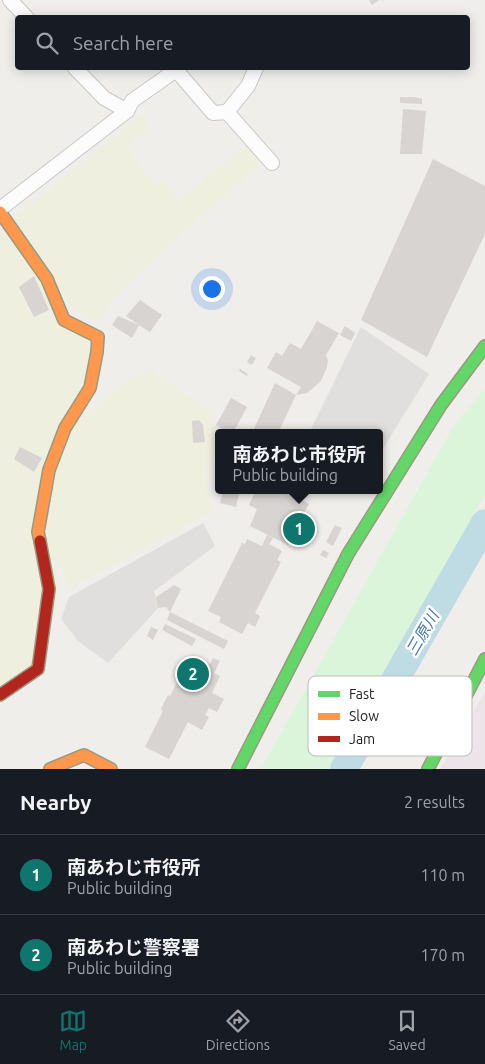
<!DOCTYPE html>
<html lang="en">
<head>
<meta charset="utf-8">
<style>
	body { margin:0; font-family:Ubuntu,"Noto Sans JP",sans-serif; background:#20242c; color:#f1f3f6 }
	.you { position:absolute; left:211px; top:288px; width:18px; height:18px; margin:-12px; border:4px solid #fff; border-radius:50%; background:#1a73e8; box-shadow:0 0 0 8px #1a73e833 }
	.badge { display:grid; place-items:center; width:32px; height:32px; border-radius:50%; background:#0f766e; color:#fff; font-size:16px; font-weight:700 }
	.pin { position:absolute; translate:-50% -50%; border:2px solid #fff; box-shadow:0 1px 5px #0006 }
	.popup { position:absolute; left:215px; top:429px; width:168px; height:65px; box-sizing:border-box; display:grid; place-content:center; border-radius:5px; background:#171b24; filter:drop-shadow(0 1px 4px #0005); font-size:16px; white-space:nowrap; color:#9ea1a6 }
	.popup b { font-size:19px; color:#f1f3f6 }
	.popup::after { content:''; position:absolute; left:50%; top:100%; margin-left:-10px; border:10px solid transparent; border-top-color:#171b24 }
	.list { margin:0; padding:0; list-style:none }
	h2 { display:flex; justify-content:space-between; align-items:center; height:65px; margin:0; padding:0 20px; font-size:21px }
	h2 small { font-size:16px; font-weight:400; color:#9ea1a6 }
	.list li { display:grid; grid-template-columns:32px 1fr auto; gap:15px; align-items:center; box-sizing:border-box; height:80px; padding:0 20px; border-top:1px solid #363941 }
	.list b { display:block; font-size:19px; white-space:nowrap }
	.list p { margin:0; font-size:16px; white-space:nowrap; color:#9ea1a6 }
	.list em { font-size:16px; font-style:normal; color:#9ea1a6 }
	.icon { flex:none; width:28px; height:28px; fill:none; stroke:currentColor; stroke-width:2; stroke-linecap:round; stroke-linejoin:round }
	.map { position:relative; flex:none; width:485px; height:769px; overflow:hidden }
	.search { position:absolute; background:#171b24; box-shadow:0 2px 12px #0003; left:15px; right:15px; top:15px; height:55px; display:flex; align-items:center; gap:12px; box-sizing:border-box; padding:0 18px; border-radius:5px; color:#9ea1a6; font-size:19px }
	.sheet { height:225px; background:#171b24 }
	nav { display:flex; justify-content:space-around; align-items:center; box-sizing:border-box; height:70px; border-top:1px solid #363941; background:#171b24; font-size:14px; color:#9ea1a6 }
	nav a { display:grid; justify-items:center; gap:2px }
	nav .on { color:#0f766e }
	.map>svg:first-child { display:block }
</style>
</head>
<body>
<div class="map">
<svg width="485" height="769" viewBox="0 0 485 769">
	<rect width="100%" height="100%" fill="#f0eeeb"/>
	<polygon fill="#ede4e9" points="485,692 485,769 440,769"/>
	<g fill="#efefdf">
		<polygon points="142,114 151,125 126,147 154,184 164,179 177,200 247,145 260,156 258,167 172,242 115,297 100,321 70,309 13,218"/>
		<polygon points="0,229 90,340 90,388 87,416 122,383 151,369 168,383 211,412 219,442 219,450 206,471 212,512 68,589 57,554 58,601 38,669 0,695"/>
	</g>
	<polygon fill="#daf5da" points="485,389 485,495 328,769 261,769 455,424"/>
	<g fill="#e0dfde">
		<polygon points="361,327 429,374 379,455 379,433 309,433"/>
		<polygon points="203,523 215,546 154,591 158,608 108,663 78,641 61,619 69,597"/>
	</g>
	<g fill="none" stroke-linecap="round" stroke-linejoin="round">
		<polyline stroke="#bfdbe3" stroke-width="28" points="344,769 485,523"/>
	</g>
	<g fill="#d7d4d2">
		<polygon points="369,0 379,0 372,5"/>
		<polygon points="400,97 414,97 422,99 422,104 400,103"/>
		<polygon points="403,109 426,111 422,154 400,154"/>
		<polygon points="433,159 485,186 485,234 427,357 361,320"/>
		<polygon points="34,276 49,310 34,317 19,287"/>
		<polygon points="140,300 162,315 150,332 139,325 132,338 112,325 118,316 139,325 126,316"/>
		<polygon points="317,321 339,333 326,355 328,361 327,367 321,381 307,393 296,395 278,433 260,433 254,429 275,383 296,395 301,387 267,368 276,352 282,356 290,343 301,349"/>
		<polygon points="345,326 355,333 351,341 340,335"/>
		<polygon points="251,355 256,358 252,365 247,362"/>
		<polygon points="240,369 248,374 247,376 239,371"/>
		<polygon points="231,398 247,407 233,433 229,433 216,425"/>
		<polygon points="199,420 203,425 205,442 193,443 192,421"/>
		<polygon points="20,447 42,458 34,472 14,459"/>
		<polygon points="219,458 219,470 218,470 215,459"/>
		<polygon points="223,490 240,490 236,507 220,503"/>
		<polygon points="256,490 284,490 309,504 303,515 308,517 299,535 294,533 288,545 250,526 257,509 249,505"/>
		<polygon points="335,525 342,528 333,546 326,542"/>
		<polygon points="267,535 273,538 269,544 282,551 277,560 281,562 255,613 260,616 255,627 248,623 242,634 219,622 221,617 208,611 242,543 245,544 247,539 262,546"/>
		<polygon points="323,550 329,553 326,558 320,555"/>
		<polygon points="174,585 181,589 170,612 166,607 158,608 156,597"/>
		<polygon points="170,612 228,641 224,649 167,620"/>
		<polygon points="165,624 196,639 192,646 162,630"/>
		<polygon points="151,627 158,630 153,640 147,636"/>
		<polygon points="213,658 220,661 214,673 220,676 212,693 224,699 217,712 209,708 205,715 209,717 202,730 188,722 169,759 145,747 163,711 161,709 168,695 170,696 188,661 197,665 200,660 210,664"/>
	</g>
	<g fill="none" stroke-linecap="round" stroke-linejoin="round">
		<g stroke="#c9c8c7" stroke-width="16">
			<g id="street">
				<polyline points="10,0 27,18"/>
				<polyline points="75,68 104,98 127,111 132,101 176,70 213,113 227,112 272,163"/>
				<polyline points="227,112 248,86 256,68"/>
				<polyline points="0,209 127,111"/>
			</g>
		</g>
		<g stroke="#999a82" stroke-width="14">
			<g id="fast">
				<polyline points="238,769 348,554 441,405 485,346"/>
				<polyline points="428,769 485,659"/>
			</g>
		</g>
		<g stroke="#999a82" stroke-width="14">
			<g id="slow">
				<polyline points="0,212 47,279 64,320 98,337 97,352 90,388 65,428 49,470 38,532 40,541"/>
				<polyline points="50,769 84,755 111,769"/>
			</g>
		</g>
		<g stroke="#999a82" stroke-width="14">
			<polyline id="jam" points="0,695 38,669 49,589 40,541"/>
		</g>
		<use href="#street" stroke="#fdfcfc" stroke-width="14"/>
		<use href="#fast" stroke="#63d668" stroke-width="11"/>
		<use href="#slow" stroke="#ff974d" stroke-width="11"/>
		<use href="#jam" stroke="#b3261e" stroke-width="11"/>
	</g>
	<g text-anchor="middle" stroke-width="5" stroke-linejoin="round" paint-order="stroke">
		<g font-size="16" font-style="italic" fill="#4a7aab" stroke="#fff">
			<text transform="translate(422 633) rotate(-60)" y="6">三原川</text>
		</g>
	</g>
	<rect x="308" y="676" width="164" height="80" rx="8" fill="#fff" stroke="#bdbdbd" stroke-width="1"/>
	<rect x="318" y="691" width="22" height="6" fill="#63d668"/>
	<rect x="318" y="713" width="22" height="7" fill="#ff974d"/>
	<rect x="318" y="736" width="22" height="6" fill="#b3261e"/>
	<g font-size="14" fill="#222">
		<text x="349" y="699">Fast</text>
		<text x="349" y="721">Slow</text>
		<text x="349" y="744">Jam</text>
	</g>
</svg>
<div class="you"></div>
<div class="pin badge" style="left:299px;top:529px">1</div>
<div class="popup"><b>南あわじ市役所</b>Public building</div>
<div class="pin badge" style="left:193px;top:674px">2</div>
<div class="search"><svg class="icon" aria-label="search" viewBox="0 0 24 24"><circle cx="10" cy="10" r="6"/><path d="M15 15l6 6"/></svg>Search here</div>
</div>
<section class="sheet">
<h2>Nearby<small>2 results</small></h2>
<ul class="list">
<li><span class="badge">1</span><div><b>南あわじ市役所</b><p>Public building</p></div><em>110 m</em></li>
<li><span class="badge">2</span><div><b>南あわじ警察署</b><p>Public building</p></div><em>170 m</em></li>
</ul>
</section>
<nav>
<a class="on"><svg class="icon" aria-label="map" viewBox="0 0 24 24"><path d="M3 6l6-2 6 2 6-2v14l-6 2-6-2-6 2zM9 4v14M15 6v14"/></svg>Map</a>
<a><svg class="icon" aria-label="directions" viewBox="0 0 24 24"><path d="M12 3l9 9-9 9-9-9zM9 14v-3h6M13 9l2 2-2 2"/></svg>Directions</a>
<a><svg class="icon" aria-label="saved" viewBox="0 0 24 24"><path d="M7 4h10v16l-5-4-5 4z"/></svg>Saved</a>
</nav>
</body>
</html>
